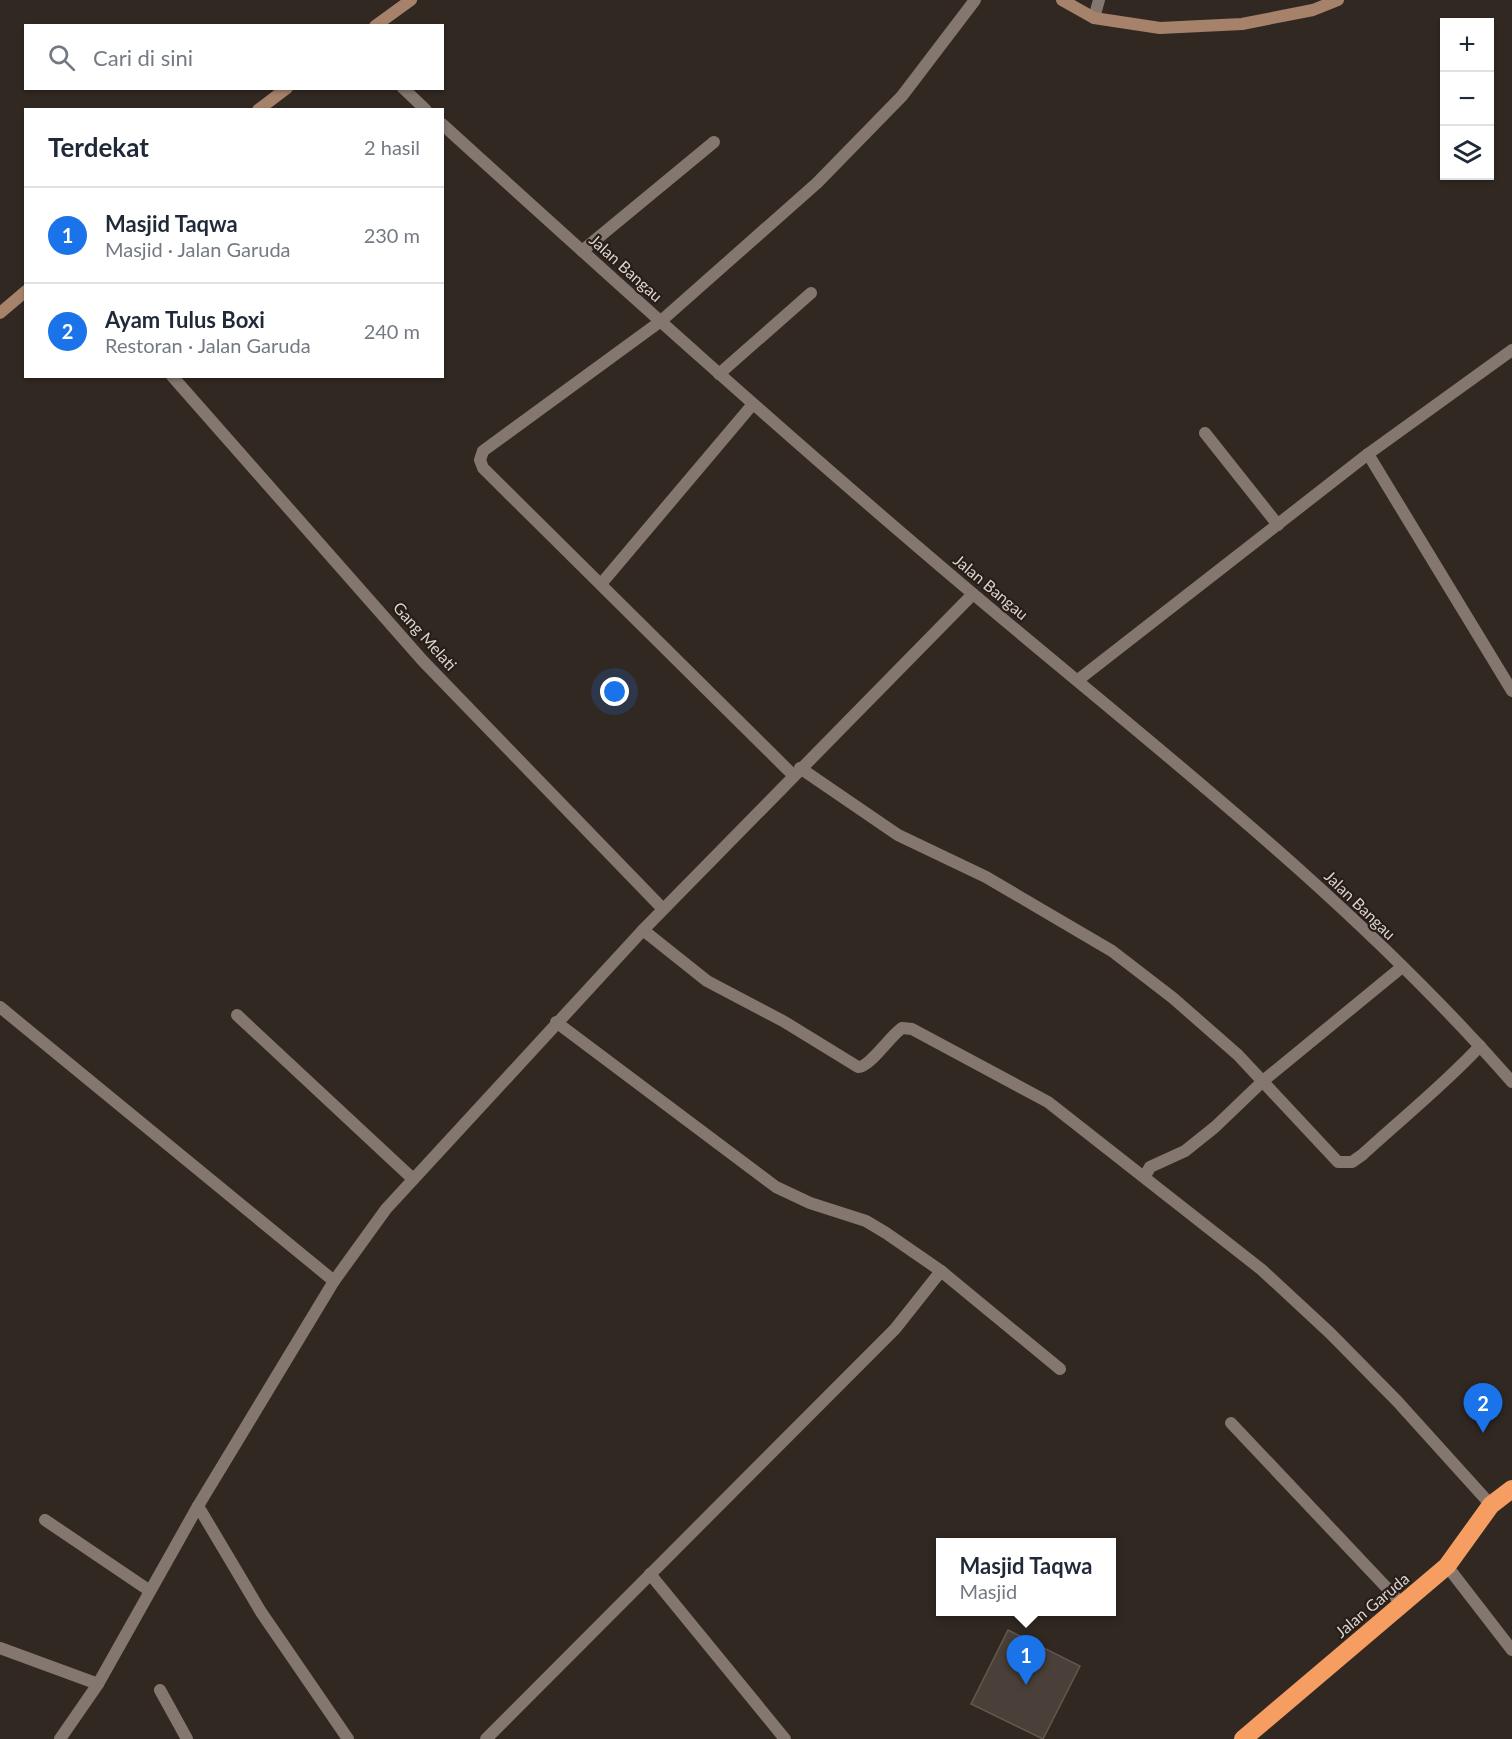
<!DOCTYPE html>
<html lang="id">
<head>
<meta charset="utf-8">
<style>
	body { margin:0; font-family:Lato,sans-serif; background:#f2f2f3; color:#1f2937 }
	.controls { position:absolute; right:18px; top:18px; display:grid; overflow:hidden; border-radius:0px; box-shadow:0 2px 4px #0004 }
	.controls button { width:54px; height:54px; display:grid; place-items:center; padding:0; border:0; border-bottom:2px solid #e0e1e3; background:#fff; color:#1f2937; font:30px sans-serif }
	.you { position:absolute; left:615px; top:692px; width:21px; height:21px; margin:-15px; border:4px solid #fff; border-radius:50%; background:#1a73e8; box-shadow:0 0 0 9px #1a73e833 }
	.badge { display:grid; place-items:center; width:39px; height:39px; border-radius:50%; background:#1a73e8; color:#fff; font-size:20px; font-weight:700 }
	.pin { position:absolute; translate:-50% -50px; filter:drop-shadow(0 2px 3px #0008) }
	.pin::after { content:''; position:absolute; top:32px; width:21px; height:18px; background:inherit; clip-path:polygon(0 0,100% 0,50% 100%) }
	.popup { position:absolute; left:936px; top:1538px; width:180px; height:78px; box-sizing:border-box; display:grid; place-content:center; border-radius:0px; background:#fff; filter:drop-shadow(0 2px 4px #0005); font-size:20px; white-space:nowrap; color:#747a83 }
	.popup b { font-size:22px; color:#1f2937 }
	.popup::after { content:''; position:absolute; left:50%; top:100%; margin-left:-12px; border:12px solid transparent; border-top-color:#fff }
	.list { margin:0; padding:0; list-style:none }
	h2 { display:flex; justify-content:space-between; align-items:center; height:78px; margin:0; padding:0 24px; font-size:26px }
	h2 small { font-size:20px; font-weight:400; color:#747a83 }
	.list li { display:grid; grid-template-columns:39px 1fr auto; gap:18px; align-items:center; box-sizing:border-box; height:96px; padding:0 24px; border-top:2px solid #e0e1e3 }
	.list b { display:block; font-size:22px; white-space:nowrap }
	.list p { margin:0; font-size:20px; white-space:nowrap; color:#747a83 }
	.list em { font-size:20px; font-style:normal; color:#747a83 }
	.icon { flex:none; width:33px; height:33px; fill:none; stroke:currentColor; stroke-width:2; stroke-linecap:round; stroke-linejoin:round }
	.map { position:relative; flex:none; width:1512px; height:1739px; overflow:hidden }
	.search { position:absolute; background:#fff; box-shadow:0 2px 4px #0004; left:24px; top:24px; width:420px; height:66px; display:flex; align-items:center; gap:15px; box-sizing:border-box; padding:0 21px; border-radius:0px; color:#747a83; font-size:22px }
	.panel { position:absolute; background:#fff; box-shadow:0 2px 4px #0004; left:24px; top:108px; width:420px; height:270px; border-radius:0px }
	.map>svg:first-child { display:block }
</style>
</head>
<body>
<div class="map">
<svg width="1512" height="1739" viewBox="0 0 1512 1739">
	<rect width="100%" height="100%" fill="#322822"/>
	<polygon fill="#4b4039" stroke="#635750" stroke-width="1.5" points="1008,1630 1080,1666 1043,1739 971,1704"/>
	<g fill="none" stroke-linecap="round" stroke-linejoin="round">
		<polyline stroke="#83776f" stroke-width="12" points="237,1015 413,1179"/>
		<g stroke="#83776f" stroke-width="12">
			<polyline points="1094,18 1099,0"/>
			<polyline points="403,88 426,110"/>
			<path d="M442,124C617,283 792,441 972,593C1157,749 1352,899 1512,1082"/>
			<polyline points="582,251 714,142"/>
			<polyline points="719,374 811,293"/>
			<polyline points="172,376 423,661 663,909"/>
			<polyline points="1205,433 1278,525"/>
			<polyline points="1368,454 1512,691"/>
			<polyline points="601,584 753,404"/>
			<polyline points="1078,680 1368,454 1512,350"/>
			<path d="M800,768L898,835L986,877L1112,951L1173,998L1238,1055L1338,1162H1352L1362,1155C1401,1119 1444,1085 1480,1046"/>
			<polyline points="793,775 483,468 480,460 483,451 661,321 817,183 902,96 975,0"/>
			<path d="M643,930L707,981L783,1021L858,1067C869,1068 890,1036 902,1028L912,1029L1048,1102L1262,1270L1330,1333L1397,1401L1491,1505"/>
			<polyline points="0,1007 334,1281"/>
			<polyline points="556,1022 776,1187 810,1203 866,1221 886,1233 941,1271 1060,1369"/>
			<polyline points="1145,1176 1150,1167 1185,1151 1215,1127 1263,1081 1402,967"/>
			<polyline points="1231,1423 1403,1605"/>
			<polyline points="198,1506 261,1612 348,1739"/>
			<polyline points="45,1520 150,1591"/>
			<polyline points="1447,1566 1512,1650"/>
			<polyline points="650,1574 785,1739"/>
			<polyline points="0,1648 98,1684"/>
			<polyline points="160,1690 187,1739"/>
			<polyline points="60,1739 98,1684 198,1506 334,1281 386,1209 643,930 973,594"/>
			<polyline points="486,1739 895,1329 941,1271"/>
		</g>
		<g stroke="#a6826b" stroke-width="12">
			<polyline points="1062,0 1094,18 1160,28 1242,24 1313,10 1338,0"/>
			<polyline points="375,26 411,0"/>
			<polyline points="258,110 287,88"/>
			<polyline points="0,313 26,291"/>
		</g>
		<polyline stroke="#f69d62" stroke-width="18" points="1243,1739 1447,1566 1491,1505 1512,1489"/>
	</g>
	<g text-anchor="middle" stroke-width="4.5" stroke-linejoin="round" paint-order="stroke">
		<g font-size="16" fill="#dbd4d0" stroke="#281e18">
			<text transform="translate(626 268) rotate(42)" y="6">Jalan Bangau</text>
			<text transform="translate(991 587) rotate(40)" y="6">Jalan Bangau</text>
			<text transform="translate(425 636) rotate(48)" y="6">Gang Melati</text>
			<text transform="translate(1360 905) rotate(44)" y="6">Jalan Bangau</text>
			<text transform="translate(1372 1605) rotate(-40)" y="6">Jalan Garuda</text>
		</g>
	</g>
</svg>
<div class="controls">
<button>+</button>
<button>−</button>
<button><svg class="icon" aria-label="layers" viewBox="0 0 24 24"><path d="M12 4l9 5-9 5-9-5zM3 14l9 5 9-5"/></svg></button>
</div>
<div class="you"></div>
<div class="pin badge" style="left:1026px;top:1685px">1</div>
<div class="popup"><b>Masjid Taqwa</b>Masjid</div>
<div class="pin badge" style="left:1483px;top:1433px">2</div>
<div class="search"><svg class="icon" aria-label="search" viewBox="0 0 24 24"><circle cx="10" cy="10" r="6"/><path d="M15 15l6 6"/></svg>Cari di sini</div>
<section class="panel">
<h2>Terdekat<small>2 hasil</small></h2>
<ul class="list">
<li><span class="badge">1</span><div><b>Masjid Taqwa</b><p>Masjid · Jalan Garuda</p></div><em>230 m</em></li>
<li><span class="badge">2</span><div><b>Ayam Tulus Boxi</b><p>Restoran · Jalan Garuda</p></div><em>240 m</em></li>
</ul>
</section>
</div>
</body>
</html>
